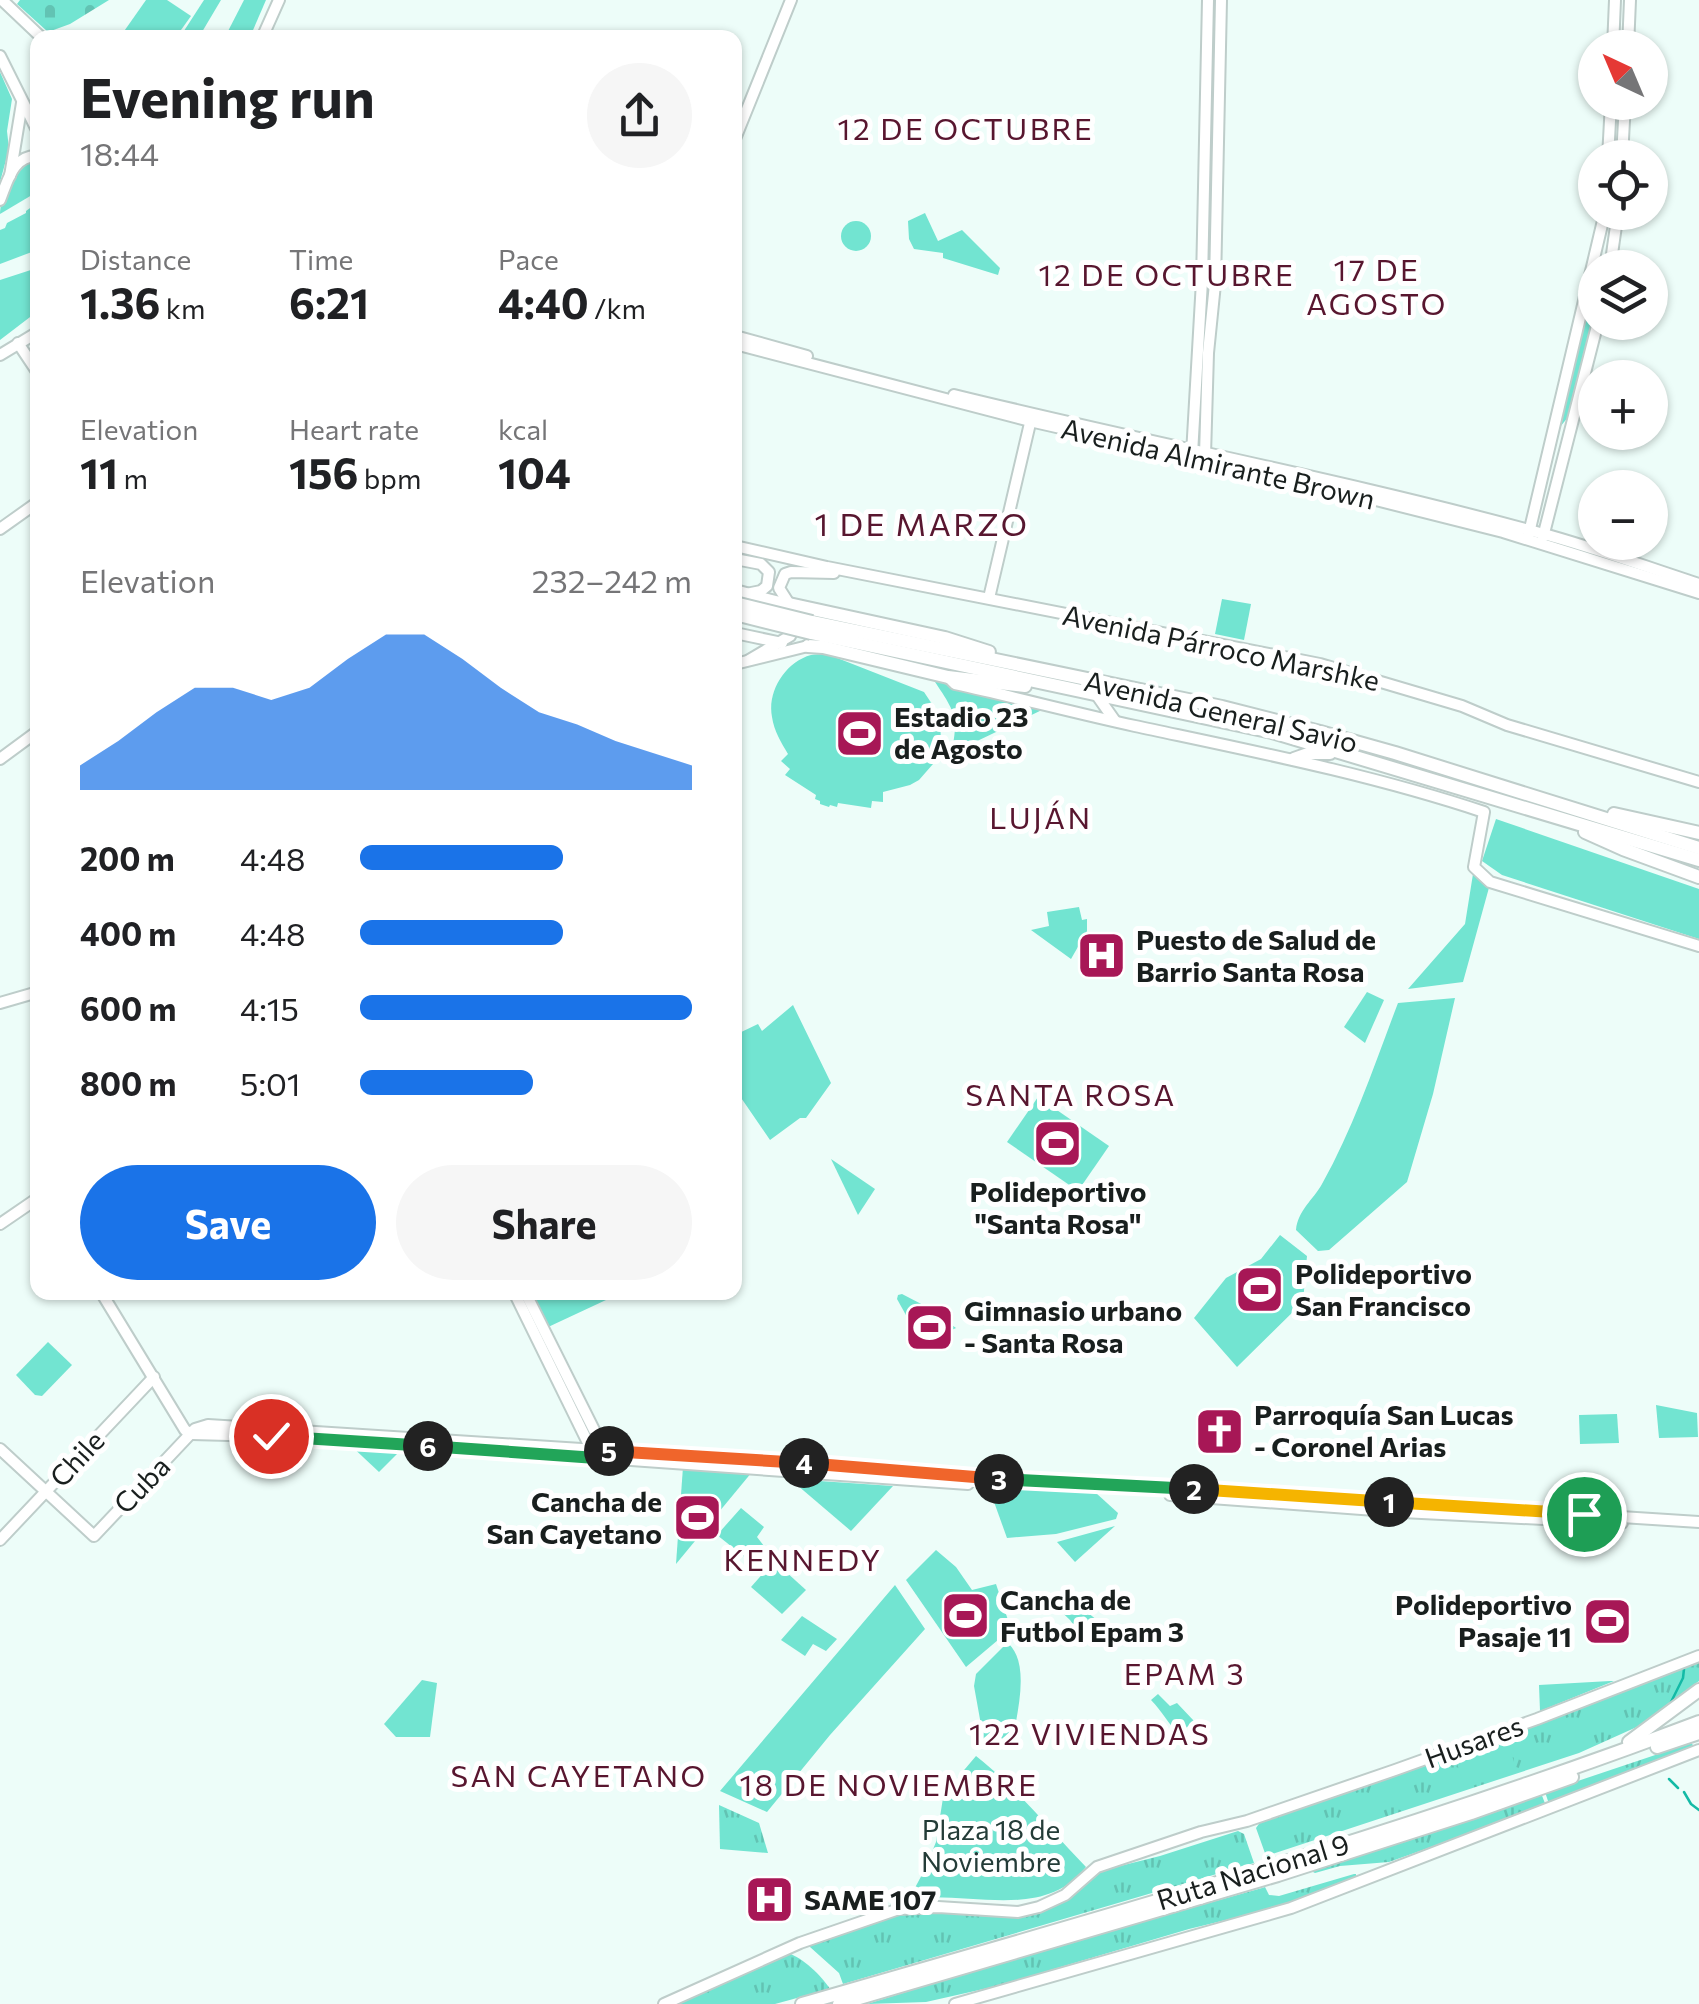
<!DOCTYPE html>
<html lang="en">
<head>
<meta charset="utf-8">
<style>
  :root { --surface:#fff; --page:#f6f6f6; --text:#202124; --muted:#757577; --accent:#1a73e8 }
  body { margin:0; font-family:Commissioner,sans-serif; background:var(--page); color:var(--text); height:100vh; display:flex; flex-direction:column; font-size:38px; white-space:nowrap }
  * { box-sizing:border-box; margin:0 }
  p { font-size:32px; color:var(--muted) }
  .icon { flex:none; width:55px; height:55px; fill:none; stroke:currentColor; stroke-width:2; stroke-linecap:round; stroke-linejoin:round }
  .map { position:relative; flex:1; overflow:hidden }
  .drawer { position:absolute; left:30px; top:30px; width:712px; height:1270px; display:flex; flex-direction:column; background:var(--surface); border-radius:20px; box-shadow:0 2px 8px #0004 }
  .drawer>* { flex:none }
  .needle { width:65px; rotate:316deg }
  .controls { position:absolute; left:1578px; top:30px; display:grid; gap:20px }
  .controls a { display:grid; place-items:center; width:90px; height:90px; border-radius:50%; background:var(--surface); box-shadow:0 2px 8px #0004; font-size:50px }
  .pin { position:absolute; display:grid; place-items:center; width:85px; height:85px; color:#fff; margin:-42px; border:5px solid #fff; border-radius:50%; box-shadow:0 2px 10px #0007 }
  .km { position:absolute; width:50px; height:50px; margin:-25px; border-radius:50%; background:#222; color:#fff; font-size:28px; line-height:50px; text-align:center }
  .round { display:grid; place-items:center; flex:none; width:105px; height:105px; border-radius:52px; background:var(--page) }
  .overview { display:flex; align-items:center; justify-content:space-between; height:170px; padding:0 50px }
  h1 { font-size:55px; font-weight:700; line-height:75px }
  .metrics { display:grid; grid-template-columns:repeat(3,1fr); gap:15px; height:170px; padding:10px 50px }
  .metrics div { display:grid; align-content:center }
  .metrics b { font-size:42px; font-weight:700 }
  .metrics small { font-size:28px; font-weight:400 }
  .metrics p { font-size:28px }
  .chart { height:280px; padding:20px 50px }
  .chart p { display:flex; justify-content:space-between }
  .chart svg { width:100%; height:180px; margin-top:10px; fill:var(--accent); opacity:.7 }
  .cta { display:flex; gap:20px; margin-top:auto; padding:20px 50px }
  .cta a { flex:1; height:115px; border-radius:60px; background:var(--accent); color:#fff; font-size:40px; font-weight:700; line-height:115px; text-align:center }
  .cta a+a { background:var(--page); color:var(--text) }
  ul { padding:0 50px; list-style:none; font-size:32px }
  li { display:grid; grid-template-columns:160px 120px 1fr; align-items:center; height:75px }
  li i { height:25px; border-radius:12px; background:var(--accent) }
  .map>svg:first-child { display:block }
</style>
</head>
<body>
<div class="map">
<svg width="1699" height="2004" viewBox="0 0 1699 2004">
  <defs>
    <pattern id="grass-tufts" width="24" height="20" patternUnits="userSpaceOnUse" patternTransform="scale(2.5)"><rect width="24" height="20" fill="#72e4d1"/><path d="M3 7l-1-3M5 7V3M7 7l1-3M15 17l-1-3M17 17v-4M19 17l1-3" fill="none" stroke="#62c3b3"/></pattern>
    <pattern id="cemetery-stones" width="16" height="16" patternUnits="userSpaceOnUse" patternTransform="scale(2.5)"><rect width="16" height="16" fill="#72e4d1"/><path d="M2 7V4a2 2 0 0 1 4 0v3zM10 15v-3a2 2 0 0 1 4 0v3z" fill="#62c3b3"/></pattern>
  </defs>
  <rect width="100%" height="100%" fill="#edfdf9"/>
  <!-- grass -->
  <g fill="url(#grass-tufts)">
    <polygon points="1699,1661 1699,1681 1639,1726 1579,1753 1266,1856 1256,1828 1261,1821 1502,1738"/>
    <polygon points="1691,1743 1695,1747 1549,1804 1545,1792"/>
    <polygon points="1541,1793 1546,1806 1389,1862 1340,1866 1315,1873 1309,1870"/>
    <polygon points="719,1805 759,1823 768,1853 720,1849"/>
    <polygon points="1238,1831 1244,1834 1254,1863 843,1984 839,1973 810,1947 810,1945 890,1916 909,1912 1025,1916 1067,1901 1100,1871 1160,1856"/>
    <polygon points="1354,1874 1356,1874 1356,1878 1271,1909 1189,1929 997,1986 926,2002 867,2004 1038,1951 1262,1888 1265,1887 1269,1895 1279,1896"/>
    <path d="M 788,1953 C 803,1958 821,1975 830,1989 L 775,2004 L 677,2004 Z"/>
  </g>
  <!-- cemetery -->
  <polygon fill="url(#cemetery-stones)" points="20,0 109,0 70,24 48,32 17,4"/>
  <!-- green -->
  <g fill="#72e4d1">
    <polygon points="146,0 167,0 191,16 176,37 120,37"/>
    <polygon points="204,0 221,0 199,37 180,37"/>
    <polygon points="244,0 266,0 250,37 225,37"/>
    <polygon points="0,72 12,99 7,131 9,149 0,182"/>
    <path d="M 28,161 L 37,162 L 37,192 L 0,214 C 0,196 14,172 28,161 Z"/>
    <polygon points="37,203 37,250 0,264 0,230 5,228 7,223 26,213 26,211"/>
    <polygon points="925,213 938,241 962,230 1000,268 998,275 943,258 943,253 914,249 909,239 908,221"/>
    <circle cx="856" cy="236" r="15"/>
    <polygon points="37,268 37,316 34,314 0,340 0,280"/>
    <polygon points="1587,309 1595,311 1595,320 1569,416 1560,427 1558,424"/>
    <polygon points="1222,599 1251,604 1244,640 1215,634"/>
    <path d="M 827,654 L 924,692 L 940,716 L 941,744 L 933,764 L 919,780 L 910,785 L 883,792 L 883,802 L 872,801 L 871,808 L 838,803 L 837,807 L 830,805 L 829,807 L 820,804 L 820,801 L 815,799 L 816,795 L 785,775 L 790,769 L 781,761 L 788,754 C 781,742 774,731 772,717 C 767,692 785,662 811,655 C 816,654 822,654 827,654 Z"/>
    <path d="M 933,679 L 959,689 L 1046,708 L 973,743 L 959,756 L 953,757 L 951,753 C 960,716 953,709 933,679 Z"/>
    <polygon points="1496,819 1699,889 1699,939 1502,875 1482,861"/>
    <polygon points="1473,874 1490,884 1463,982 1408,989 1465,924"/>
    <polygon points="1079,907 1082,920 1087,919 1087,931 1071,959 1031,930 1049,926 1047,912"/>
    <polygon points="1367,992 1384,1000 1365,1043 1344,1027"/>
    <path d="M 1455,998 L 1433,1094 L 1407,1182 L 1329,1250 L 1318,1251 L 1296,1230 C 1298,1210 1313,1200 1322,1184 C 1354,1127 1375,1063 1398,1003 Z"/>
    <polygon points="793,1005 831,1083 806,1118 800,1118 770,1140 735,1089 735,1063 742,1059 735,1043 735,1035 758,1024 762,1031"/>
    <polygon points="1038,1097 1109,1146 1078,1191 1007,1142"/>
    <polygon points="831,1159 875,1189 858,1215"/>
    <polygon points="1280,1235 1307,1256 1303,1302 1237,1367 1194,1318 1226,1278 1261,1259"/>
    <polygon points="539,1293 621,1293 546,1328 530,1297"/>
    <polygon points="902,1294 929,1308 956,1328 922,1344 897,1299 898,1295"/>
    <polygon points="48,1342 72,1365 42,1396 35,1395 16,1375"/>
    <polygon points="1656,1405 1697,1413 1698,1437 1659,1438"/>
    <polygon points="1617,1414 1619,1443 1580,1444 1579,1415"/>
    <polygon points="347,1442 405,1446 379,1472"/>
    <polygon points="683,1467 752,1472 676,1564"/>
    <polygon points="790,1479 893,1486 851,1531"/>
    <polygon points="989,1488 1096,1493 1118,1513 1116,1519 1056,1534 1007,1538"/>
    <polygon points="741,1508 764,1527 757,1537 764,1546 751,1562 717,1535"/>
    <polygon points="1115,1526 1075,1562 1057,1542"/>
    <polygon points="936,1550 956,1567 972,1590 996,1584 1011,1629 966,1667 906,1580"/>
    <polygon points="774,1561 806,1590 782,1614 751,1587"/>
    <polygon points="895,1585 925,1629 830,1735 767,1812 720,1791"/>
    <polygon points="1054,1594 1074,1612 1081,1607 1098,1621 1083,1638 1070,1620 1049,1600"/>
    <polygon points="802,1616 837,1639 826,1651 813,1644 805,1656 781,1640"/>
    <path d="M 1009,1644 C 1031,1666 1016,1716 1012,1745 L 982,1744 L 983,1736 L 974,1686 L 976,1674 L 1003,1647 Z"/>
    <polygon points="422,1680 437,1683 430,1737 396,1737 384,1724"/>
    <polygon points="1610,1681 1614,1681 1540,1711 1539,1685"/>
    <path d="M 1158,1694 L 1170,1706 L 1177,1703 L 1194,1721 L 1179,1734 C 1169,1725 1162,1711 1151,1700 Z"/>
    <polygon points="1507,1740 1516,1768 1464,1786 1455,1757"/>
    <path d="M 976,1756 C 1017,1788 1050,1830 1086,1867 C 1044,1922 967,1890 909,1899 L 925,1869 L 936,1842 L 943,1798 L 948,1789 Z"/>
  </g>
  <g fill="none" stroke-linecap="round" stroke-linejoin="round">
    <!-- stream -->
    <g stroke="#14baa6" stroke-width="2.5">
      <polyline points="1670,1704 1683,1678 1684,1669"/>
      <polyline points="1669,1779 1678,1788"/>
      <polyline points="1684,1792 1691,1804 1699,1810"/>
    </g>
    <defs>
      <g id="secondary">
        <polyline points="2,0 42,38"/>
        <polyline points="262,38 279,0"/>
        <polyline points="1613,48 1615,0"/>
        <polyline points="1628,48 1630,0"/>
        <polyline points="735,139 791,0"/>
        <polyline points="1608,158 1611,102"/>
        <polyline points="1622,158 1625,102"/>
        <polyline points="1610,268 1618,212"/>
        <polyline points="735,336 807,356"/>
        <polyline points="18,343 38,373"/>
        <polyline points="735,344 1030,421 1360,496 1503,532 1699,593"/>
        <polyline points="0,355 38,332"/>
        <path d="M 954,395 C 1149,443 1346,480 1540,533 C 1593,547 1646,567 1699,584"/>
        <polyline points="1192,454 1202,281 1208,0"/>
        <polyline points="1205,455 1208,353 1215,284 1221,0"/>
        <polyline points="0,529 38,502"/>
        <polyline points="1529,533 1605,212"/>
        <polyline points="1543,537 1598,322"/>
        <polyline points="735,546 827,567 1320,664 1462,706 1507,725 1699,782"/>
        <polyline points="735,559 761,564 769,572 767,586 761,591 746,594"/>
        <polyline points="751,595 788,604"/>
        <polyline points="989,598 1031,419"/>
        <polyline points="791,607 779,588 785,574 791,572 834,573"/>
        <polyline points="735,633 782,643"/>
        <polyline points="749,660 790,636 797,622"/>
        <polyline points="735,664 808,646"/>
        <path d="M 949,678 L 955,684 C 1015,697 1075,713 1135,726 C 1252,751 1370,774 1484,812 L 1474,867 L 1490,882 L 1699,946"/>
        <polyline points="1096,694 1115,721"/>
        <polyline points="0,759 38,731"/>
        <polyline points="0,1003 38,992"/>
        <polyline points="0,1224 38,1198"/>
        <polyline points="101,1292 185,1430 191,1434"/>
        <polyline points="514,1292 593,1453"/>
        <polyline points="525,1292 606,1454"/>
        <polyline points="192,1434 270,1436"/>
        <polyline points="461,1448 968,1484"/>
        <polyline points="0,1449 94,1536 195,1429 208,1425 815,1464 988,1479 1126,1485 1699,1522"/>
        <polyline points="1170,1495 1402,1512 1622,1523"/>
        <polyline points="0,1540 154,1377"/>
        <polyline points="664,2004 800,1943 899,1909 938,1907 1018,1912 1039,1907 1065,1895 1097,1867 1201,1832 1247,1821 1395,1770 1537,1719 1699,1656"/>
        <polyline points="955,2004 1291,1908 1699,1750"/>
      </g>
      <g id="primary">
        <polyline points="0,56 38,132"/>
        <polyline points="10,176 22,103"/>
        <path d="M 0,200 C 8,180 13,155 38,156"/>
      </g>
      <g id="highway">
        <polyline points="735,591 746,594"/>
        <polyline points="789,604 945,638 989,652"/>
        <polyline points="812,622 1222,707 1320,732 1395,753 1699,848"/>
        <polyline points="811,633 1272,732 1699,860"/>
        <polyline points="808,646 823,647 948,677 1025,686"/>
        <polyline points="1294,759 1311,753 1330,753"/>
        <polyline points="1614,814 1699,833"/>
        <polyline points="1585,832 1623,849 1699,877"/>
        <polyline points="1629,1742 1699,1690"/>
        <polyline points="1657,1747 1699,1733"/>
        <path d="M 802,2004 C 1103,1917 1406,1833 1699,1722"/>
        <polyline points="839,2004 1278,1875 1471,1813 1572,1777"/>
      </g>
    </defs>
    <!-- secondary casing -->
    <use href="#secondary" stroke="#becdca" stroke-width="14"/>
    <!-- primary casing -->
    <use href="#primary" stroke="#becdca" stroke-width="14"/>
    <!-- highway casing -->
    <use href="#highway" stroke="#becdca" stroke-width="16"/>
    <!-- secondary -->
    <use href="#secondary" stroke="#fff" stroke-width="10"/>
    <!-- primary -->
    <use href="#primary" stroke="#fff" stroke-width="10"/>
    <!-- highway -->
    <use href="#highway" stroke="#fff" stroke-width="12"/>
    <defs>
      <g id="highway-bridge">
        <polyline points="735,603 812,622"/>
        <polyline points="735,614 811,633"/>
      </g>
    </defs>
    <!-- highway-bridge casing -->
    <use href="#highway-bridge" stroke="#becdca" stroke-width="16" stroke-linecap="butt"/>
    <!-- highway-bridge -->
    <use href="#highway-bridge" stroke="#fff" stroke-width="12"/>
  </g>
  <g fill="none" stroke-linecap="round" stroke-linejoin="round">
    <defs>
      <polyline id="split-1" points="1389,1502 1584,1514"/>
      <polyline id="split-2" points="1194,1489 1389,1502"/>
      <polyline id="split-3" points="999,1479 1194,1489"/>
      <polyline id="split-4" points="804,1463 999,1479"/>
      <polyline id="split-5" points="609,1451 804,1463"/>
      <polyline id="split-6" points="428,1446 596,1458 592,1450 609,1451"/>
      <polyline id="split-7" points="271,1436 428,1446"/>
    </defs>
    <!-- split-1 casing -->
    <use href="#split-1" stroke="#fff" stroke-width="20"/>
    <!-- split-2 casing -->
    <use href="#split-2" stroke="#fff" stroke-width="20"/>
    <!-- split-3 casing -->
    <use href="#split-3" stroke="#fff" stroke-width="20"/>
    <!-- split-4 casing -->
    <use href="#split-4" stroke="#fff" stroke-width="20"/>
    <!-- split-5 casing -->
    <use href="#split-5" stroke="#fff" stroke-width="20"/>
    <!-- split-6 casing -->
    <use href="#split-6" stroke="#fff" stroke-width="20"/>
    <!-- split-7 casing -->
    <use href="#split-7" stroke="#fff" stroke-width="20"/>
    <!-- split-1 -->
    <use href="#split-1" stroke="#f5b400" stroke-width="12"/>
    <!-- split-2 -->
    <use href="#split-2" stroke="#f5b400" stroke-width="12"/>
    <!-- split-3 -->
    <use href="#split-3" stroke="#22a559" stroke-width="12"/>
    <!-- split-4 -->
    <use href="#split-4" stroke="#f0652b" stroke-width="12"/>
    <!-- split-5 -->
    <use href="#split-5" stroke="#f0652b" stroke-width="12"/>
    <!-- split-6 -->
    <use href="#split-6" stroke="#22a559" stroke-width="12"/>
    <!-- split-7 -->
    <use href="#split-7" stroke="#22a559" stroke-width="12"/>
  </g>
  <!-- icons -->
  <defs>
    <symbol id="stadium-square" viewBox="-11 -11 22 22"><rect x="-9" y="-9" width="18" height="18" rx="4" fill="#a71756" stroke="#fff"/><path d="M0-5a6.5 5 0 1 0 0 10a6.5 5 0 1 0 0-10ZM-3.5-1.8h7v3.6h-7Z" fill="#fff"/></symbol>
    <symbol id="hospital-square" viewBox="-11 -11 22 22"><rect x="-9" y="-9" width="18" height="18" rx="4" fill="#a71756" stroke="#fff"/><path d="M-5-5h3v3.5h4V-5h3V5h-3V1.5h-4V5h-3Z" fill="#fff"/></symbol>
    <symbol id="church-square" viewBox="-11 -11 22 22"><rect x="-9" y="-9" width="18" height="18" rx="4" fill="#a71756" stroke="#fff"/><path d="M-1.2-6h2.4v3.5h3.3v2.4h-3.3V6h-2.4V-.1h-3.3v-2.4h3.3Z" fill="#fff"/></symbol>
  </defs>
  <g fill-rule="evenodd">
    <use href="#stadium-square" x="832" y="706" width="55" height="55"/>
    <use href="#hospital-square" x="1074" y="928" width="55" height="55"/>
    <use href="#stadium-square" x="1030" y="1116" width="55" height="55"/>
    <use href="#stadium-square" x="1232" y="1262" width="55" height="55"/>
    <use href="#stadium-square" x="902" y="1300" width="55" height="55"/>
    <use href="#church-square" x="1192" y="1404" width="55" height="55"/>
    <use href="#stadium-square" x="670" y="1490" width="55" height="55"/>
    <use href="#stadium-square" x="938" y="1588" width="55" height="55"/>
    <use href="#stadium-square" x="1580" y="1594" width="55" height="55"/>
    <use href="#hospital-square" x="742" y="1872" width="55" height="55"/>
  </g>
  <g text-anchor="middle" stroke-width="10" stroke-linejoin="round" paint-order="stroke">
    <!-- street labels -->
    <g font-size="28" fill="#191f1e" stroke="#fff">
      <text transform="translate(1218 464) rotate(13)" y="10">Avenida Almirante Brown</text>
      <text transform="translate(1221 648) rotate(12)" y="10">Avenida Párroco Marshke</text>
      <text transform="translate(1221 712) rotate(13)" y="10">Avenida General Savio</text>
      <text transform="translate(77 1459) rotate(-47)" y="10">Chile</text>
      <text transform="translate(142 1485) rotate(-46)" y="10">Cuba</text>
      <text transform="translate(1474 1742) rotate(-20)" y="10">Husares</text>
      <text transform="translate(1253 1872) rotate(-17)" y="10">Ruta Nacional 9</text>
    </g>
    <!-- poi labels -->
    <g font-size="28" font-weight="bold" fill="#191f1e" stroke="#fff" text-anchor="start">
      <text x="894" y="727">Estadio 23<tspan x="894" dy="32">de Agosto</tspan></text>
      <text x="1136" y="950">Puesto de Salud de<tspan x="1136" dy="32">Barrio Santa Rosa</tspan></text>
      <text x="1058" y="1202" text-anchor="middle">Polideportivo<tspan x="1058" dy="32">"Santa Rosa"</tspan></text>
      <text x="1295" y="1284">Polideportivo<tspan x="1295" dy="32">San Francisco</tspan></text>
      <text x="964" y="1321">Gimnasio urbano<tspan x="964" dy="32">- Santa Rosa</tspan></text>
      <text x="1254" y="1425">Parroquía San Lucas<tspan x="1254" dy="32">- Coronel Arias</tspan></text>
      <text x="662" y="1512" text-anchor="end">Cancha de<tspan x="662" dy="32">San Cayetano</tspan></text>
      <text x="1000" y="1610">Cancha de<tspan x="1000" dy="32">Futbol Epam 3</tspan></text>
      <text x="1572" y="1615" text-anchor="end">Polideportivo<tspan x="1572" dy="32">Pasaje 11</tspan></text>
      <text x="804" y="1910">SAME 107</text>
    </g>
    <!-- park labels -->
    <g font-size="28" fill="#243c38" stroke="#fff">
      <text x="991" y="1840">Plaza 18 de<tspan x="991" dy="32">Noviembre</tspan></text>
    </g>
    <!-- neighbourhood labels -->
    <g font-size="30" letter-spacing="2.5" fill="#58162f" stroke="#fff">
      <text x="966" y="140">12 DE OCTUBRE</text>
      <text x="1377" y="281">17 DE<tspan x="1377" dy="34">AGOSTO</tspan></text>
      <text x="1167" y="286">12 DE OCTUBRE</text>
      <text x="1041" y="829">LUJÁN</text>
      <text x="1071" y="1106">SANTA ROSA</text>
      <text x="803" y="1571">KENNEDY</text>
      <text x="1185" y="1685">EPAM 3</text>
      <text x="1090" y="1745">122 VIVIENDAS</text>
      <text x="579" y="1787">SAN CAYETANO</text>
      <text x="889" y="1796">18 DE NOVIEMBRE</text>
    </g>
    <!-- quarter labels -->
    <g font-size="32" letter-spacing="2.5" fill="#58162f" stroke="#fff">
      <text x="922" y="536">1 DE MARZO</text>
    </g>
  </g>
</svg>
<div class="controls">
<a><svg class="needle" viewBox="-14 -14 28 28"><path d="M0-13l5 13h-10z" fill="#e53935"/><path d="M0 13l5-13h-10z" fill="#757577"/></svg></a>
<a><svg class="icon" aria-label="locate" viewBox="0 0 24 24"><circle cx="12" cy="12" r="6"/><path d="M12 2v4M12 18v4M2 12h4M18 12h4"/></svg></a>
<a><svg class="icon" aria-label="layers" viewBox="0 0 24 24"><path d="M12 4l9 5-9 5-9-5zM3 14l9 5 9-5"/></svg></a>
<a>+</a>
<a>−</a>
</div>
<div class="pin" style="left:1584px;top:1514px;background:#1e9e55"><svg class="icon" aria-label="arrive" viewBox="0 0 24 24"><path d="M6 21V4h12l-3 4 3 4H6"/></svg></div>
<div class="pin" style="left:271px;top:1436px;background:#d93025"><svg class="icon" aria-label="check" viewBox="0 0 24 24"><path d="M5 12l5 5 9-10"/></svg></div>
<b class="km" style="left:1389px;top:1502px">1</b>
<b class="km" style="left:1194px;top:1489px">2</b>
<b class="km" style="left:999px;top:1479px">3</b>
<b class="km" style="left:804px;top:1463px">4</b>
<b class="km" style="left:609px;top:1451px">5</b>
<b class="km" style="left:428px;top:1446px">6</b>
<section class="drawer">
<div class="overview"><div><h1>Evening run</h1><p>18:44</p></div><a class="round"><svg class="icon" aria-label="share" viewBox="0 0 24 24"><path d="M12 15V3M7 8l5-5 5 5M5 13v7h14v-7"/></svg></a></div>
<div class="metrics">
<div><p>Distance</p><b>1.36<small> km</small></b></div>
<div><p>Time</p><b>6:21</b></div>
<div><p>Pace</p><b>4:40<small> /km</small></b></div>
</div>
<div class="metrics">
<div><p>Elevation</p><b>11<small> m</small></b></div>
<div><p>Heart rate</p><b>156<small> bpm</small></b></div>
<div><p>kcal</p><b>104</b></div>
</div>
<div class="chart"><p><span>Elevation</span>232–242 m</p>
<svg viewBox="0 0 160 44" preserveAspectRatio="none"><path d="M0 44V38L10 32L20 25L30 19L40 19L50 22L60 19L70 12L80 6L90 6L100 12L110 19L120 25L130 28L140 32L150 35L160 38V44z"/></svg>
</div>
<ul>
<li><b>200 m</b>4:48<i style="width:61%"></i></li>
<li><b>400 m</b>4:48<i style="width:61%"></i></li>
<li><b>600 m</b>4:15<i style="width:100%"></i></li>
<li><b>800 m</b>5:01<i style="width:52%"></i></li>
</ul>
<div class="cta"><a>Save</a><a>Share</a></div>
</section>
</div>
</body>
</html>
